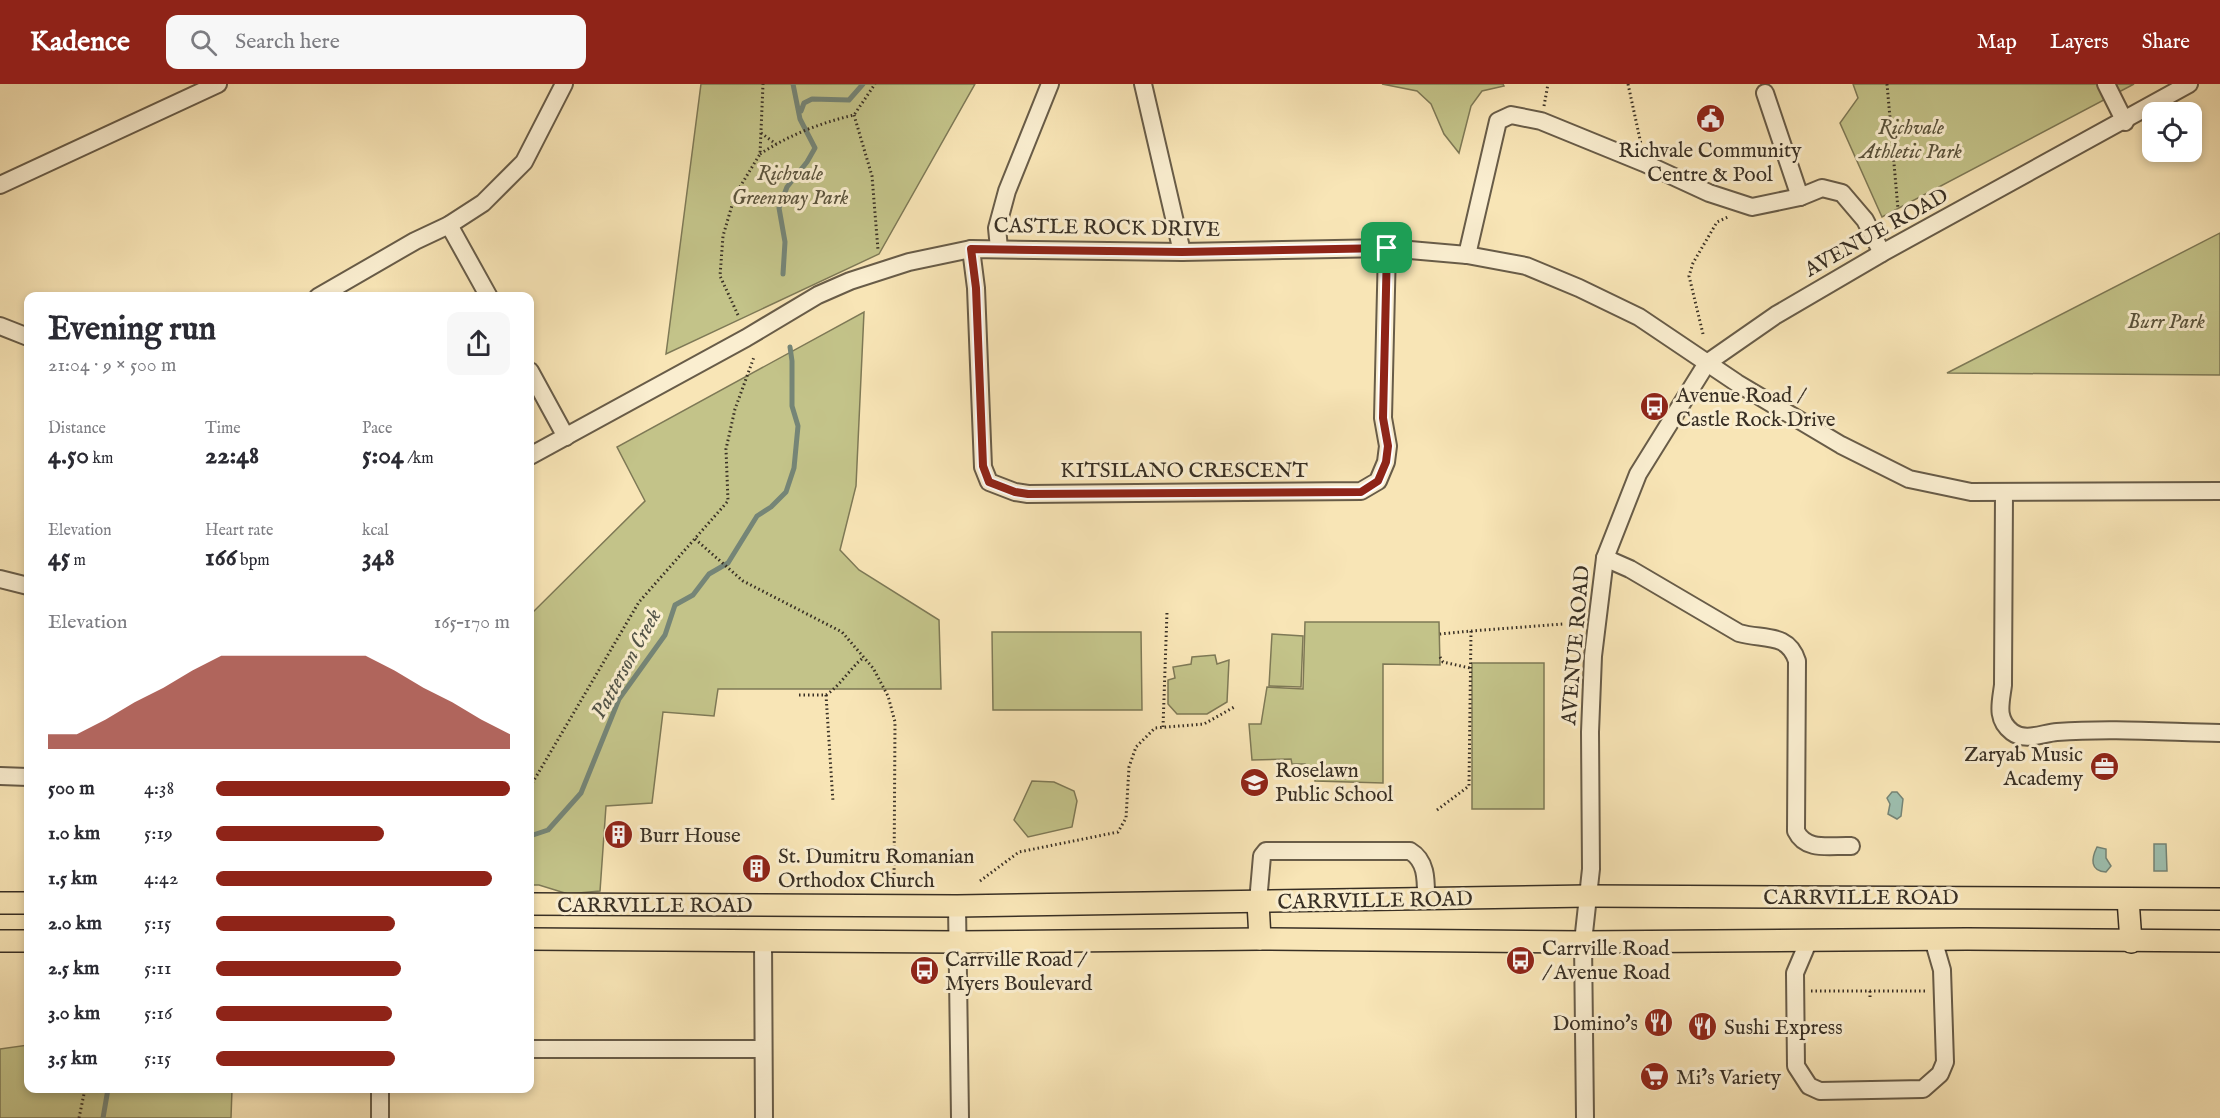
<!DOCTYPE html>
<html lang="en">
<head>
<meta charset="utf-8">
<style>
  :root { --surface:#fff; --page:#f7f7f7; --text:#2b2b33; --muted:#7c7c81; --accent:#8f2418 }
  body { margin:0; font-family:"IM FELL English",serif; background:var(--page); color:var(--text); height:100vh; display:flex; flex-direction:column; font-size:22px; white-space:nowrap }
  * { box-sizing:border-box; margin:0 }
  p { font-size:20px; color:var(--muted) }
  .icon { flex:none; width:33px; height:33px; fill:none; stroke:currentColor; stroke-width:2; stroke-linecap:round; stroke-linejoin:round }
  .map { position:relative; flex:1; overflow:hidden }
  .drawer { position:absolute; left:24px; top:208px; width:510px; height:801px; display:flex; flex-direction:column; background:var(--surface); border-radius:12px; box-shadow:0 3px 9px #0003 }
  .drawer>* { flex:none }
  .tools { position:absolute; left:2142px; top:18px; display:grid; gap:12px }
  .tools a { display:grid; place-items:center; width:60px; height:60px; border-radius:12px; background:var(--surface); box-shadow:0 3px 9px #0003; font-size:30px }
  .pin { position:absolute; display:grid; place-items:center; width:51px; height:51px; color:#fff; margin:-26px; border-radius:12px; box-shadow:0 3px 9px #0006 }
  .round { display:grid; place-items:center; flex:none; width:63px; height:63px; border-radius:12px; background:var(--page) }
  .head { display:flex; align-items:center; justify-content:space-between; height:102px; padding:0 24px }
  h1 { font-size:33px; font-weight:700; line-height:45px }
  .stats { display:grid; grid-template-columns:repeat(3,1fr); gap:9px; height:102px; padding:6px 24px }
  .stats div { display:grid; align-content:center }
  .stats b { font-size:26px; font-weight:700 }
  .stats small { font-size:16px; font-weight:400 }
  .stats p { font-size:16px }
  .chart { height:168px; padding:12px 24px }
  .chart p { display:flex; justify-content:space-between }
  .chart svg { width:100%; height:108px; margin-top:6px; fill:var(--accent); opacity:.7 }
  ul { padding:0 24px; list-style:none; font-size:20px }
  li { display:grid; grid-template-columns:96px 72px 1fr; align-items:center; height:45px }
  li i { height:15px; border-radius:8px; background:var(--accent) }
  header { display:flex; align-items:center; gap:36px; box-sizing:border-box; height:84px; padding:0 30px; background:var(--accent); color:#fff }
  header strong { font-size:28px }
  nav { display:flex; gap:33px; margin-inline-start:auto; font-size:21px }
  .search { width:420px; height:54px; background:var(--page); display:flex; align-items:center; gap:15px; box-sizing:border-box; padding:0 21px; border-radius:12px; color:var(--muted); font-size:22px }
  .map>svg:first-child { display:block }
</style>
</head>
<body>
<header>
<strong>Kadence</strong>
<div class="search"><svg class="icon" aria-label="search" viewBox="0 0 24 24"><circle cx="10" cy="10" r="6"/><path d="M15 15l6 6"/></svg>Search here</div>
<nav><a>Map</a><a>Layers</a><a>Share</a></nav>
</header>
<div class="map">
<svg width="2220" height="1034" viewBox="0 0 2220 1034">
  <rect width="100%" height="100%" fill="#f8e5b6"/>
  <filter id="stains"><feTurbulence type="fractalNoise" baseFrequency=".00333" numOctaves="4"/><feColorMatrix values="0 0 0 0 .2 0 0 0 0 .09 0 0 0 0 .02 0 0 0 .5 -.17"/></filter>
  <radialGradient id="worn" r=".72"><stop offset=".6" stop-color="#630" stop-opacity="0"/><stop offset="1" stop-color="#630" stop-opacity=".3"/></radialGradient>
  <!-- green -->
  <g fill="#c3c389" stroke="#7e7956" stroke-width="1.5">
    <polygon points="701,0 975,0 879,170 666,270"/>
    <polygon points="1382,0 1503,0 1504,2 1482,7 1471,22 1459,69 1444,50 1431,20 1417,7"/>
    <polygon points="1853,0 2134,0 1882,133 1840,39 1858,14"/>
    <polygon points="2220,149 2220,291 1947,289"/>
    <polygon points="864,228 856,402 840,466 859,486 939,536 941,605 718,605 714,632 663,628 652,719 606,722 600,807 568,810 539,801 530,801 530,531 645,417 617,363"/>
    <polygon points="1305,538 1439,538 1440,581 1383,580 1383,699 1315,697 1315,689 1305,680 1292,680 1291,675 1252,676 1249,640 1261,640 1267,603 1303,605"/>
    <polygon points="992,548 1141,548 1142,626 993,626"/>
    <polygon points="1272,550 1303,552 1301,603 1269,602"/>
    <polygon points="1215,571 1217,580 1229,576 1227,618 1207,630 1177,630 1168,620 1168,596 1175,594 1173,583 1191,580 1192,573"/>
    <rect x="1472" y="579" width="72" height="146"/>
    <polygon points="1032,697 1054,698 1074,707 1077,717 1072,743 1028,753 1014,736"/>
    <polygon points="28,961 28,1005 232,1005 231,1034 0,1034 0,965"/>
  </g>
  <!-- water -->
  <g fill="#9dbfaf" stroke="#758577" stroke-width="1.5">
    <polygon points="1892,708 1897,708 1903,715 1901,732 1897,735 1888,730 1890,720 1887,714"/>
    <polygon points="2154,760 2166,760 2167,787 2154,787"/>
    <path d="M 2097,763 L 2106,765 L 2106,774 L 2111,782 L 2106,788 C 2090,787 2091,775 2097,763 Z"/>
  </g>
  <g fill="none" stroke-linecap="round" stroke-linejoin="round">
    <!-- stream -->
    <g stroke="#758577" stroke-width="5">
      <polyline points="801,27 804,19 812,15 849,16 863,0"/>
      <polyline points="783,190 785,158 779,124 787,103 807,78 815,64 800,35 793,0"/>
      <polyline points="530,752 548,746 581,709 619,615 665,551 675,521 693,511 709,490 728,479 757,432 771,423 786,408 794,384 798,342 792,322 792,277 790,263"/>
      <polyline points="103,1034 108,1005"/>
    </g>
    <defs>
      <g id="minor">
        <polyline points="1143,0 1182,168"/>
        <polyline points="2106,0 2125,38"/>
        <polyline points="1765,9 1800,113"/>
        <polyline points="0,101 218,0"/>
        <polyline points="449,141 489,213"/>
        <polyline points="999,164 997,144 1007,107 1050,0"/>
        <polyline points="971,165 976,204 983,383 989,398 1015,408 1028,410 1361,407 1378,397 1386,378 1388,362 1383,334 1387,164"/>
        <polyline points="1467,171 1498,37 1511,31 1541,37 1644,79 1709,109 1752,123 1800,113 1822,104 1842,109 1865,136 1882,169"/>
        <polyline points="318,213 415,157 449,141 483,119 524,78 564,0"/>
        <polyline points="0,242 28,253"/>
        <polyline points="530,287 566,353"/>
        <polyline points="530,372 746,254 818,211 850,197 909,178 971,165 1182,168 1387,164 1467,171 1526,182 1579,204 1639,233 1737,299 1841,361 1909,395 1971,408 2220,407"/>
        <path d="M 2004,409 L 2003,601 C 2001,618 1995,635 2012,648 C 2025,658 2043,649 2057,648 C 2111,644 2166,648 2220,649"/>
        <path d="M 1605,474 L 1630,485 L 1739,549 C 1763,556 1788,548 1797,577 L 1796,747 C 1806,768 1831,761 1851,762"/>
        <polyline points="0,495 28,502"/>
        <polyline points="0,692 28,693"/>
        <path d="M 1258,818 L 1262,772 L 1266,767 L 1410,767 C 1427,777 1426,797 1426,815"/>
        <polyline points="957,822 960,1034"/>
        <polyline points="763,856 764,1034"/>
        <polyline points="1809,856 1795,889 1796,982 1809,1002 1820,1007 1923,1005 1940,990 1945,978 1942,886 1933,855"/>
        <polyline points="530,965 762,965"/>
        <polyline points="380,1034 380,1005"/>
        <polyline points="1585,1034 1583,858 1591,785 1590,648 1593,572 1605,474 1638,390 1707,279 1776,231 1882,169 2189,0"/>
      </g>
      <g id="major">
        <polyline points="2128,815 2131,858"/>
        <polyline points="1258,818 1260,855"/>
        <polyline points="0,819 28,819"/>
        <polyline points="530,820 957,822 1588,812 2220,815"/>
        <polyline points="530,855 958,858 1260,855 1583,858 1967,855 2220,857"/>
        <polyline points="0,857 28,857"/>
      </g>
    </defs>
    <!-- minor casing -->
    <use href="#minor" stroke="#685c48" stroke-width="20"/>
    <!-- major casing -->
    <use href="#major" stroke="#382f24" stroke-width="24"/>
    <!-- path -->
    <g stroke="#382f24" stroke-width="3" stroke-dasharray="1.5 3" stroke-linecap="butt">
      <polyline points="1628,0 1641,60"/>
      <polyline points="1887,0 1898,125"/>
      <polyline points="1544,22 1548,0"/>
      <polyline points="854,31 872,92 878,166"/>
      <polyline points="761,49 776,60"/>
      <path d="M 760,70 C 789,51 820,39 854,31 L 875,0"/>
      <polyline points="738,231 720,192 723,152 735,111 760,70 763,0"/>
      <polyline points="1703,250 1689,192 1693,179 1717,138 1728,133"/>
      <polyline points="695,455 743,497 842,548 873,584 888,612 895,638 894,798"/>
      <polyline points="1471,547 1563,540"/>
      <polyline points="1440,573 1443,578 1470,584"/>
      <polyline points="799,611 826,611 833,718"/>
      <path d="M 826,611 C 842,600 850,584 864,573"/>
      <polyline points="1163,643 1167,528"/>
      <polyline points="530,703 639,518 728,417 726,365 735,325 754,273"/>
      <polyline points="1437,726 1469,702 1471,547 1440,550"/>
      <polyline points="980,797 1019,768 1118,748 1126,734 1129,683 1136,663 1155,644 1204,640 1236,622"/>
      <polyline points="1811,907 1927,907"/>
      <polyline points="1870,913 1870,907"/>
      <polyline points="79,1034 85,1005"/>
    </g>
    <!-- minor -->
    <use href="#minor" stroke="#faeed0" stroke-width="16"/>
    <!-- major -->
    <use href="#major" stroke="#f8e5b6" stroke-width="21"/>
  </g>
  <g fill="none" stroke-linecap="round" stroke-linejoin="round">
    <defs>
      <polygon id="route" points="1387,164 1383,334 1388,362 1386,378 1378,397 1361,408 1028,410 1015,408 989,398 983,382 976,204 971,165 1182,168"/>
    </defs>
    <!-- route casing -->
    <use href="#route" stroke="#fff" stroke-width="12"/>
    <!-- route -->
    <use href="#route" stroke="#8f2418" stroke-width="8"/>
  </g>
  <!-- icons -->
  <defs>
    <symbol id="civic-disc" viewBox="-11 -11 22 22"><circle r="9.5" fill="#8f2418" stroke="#faeed0"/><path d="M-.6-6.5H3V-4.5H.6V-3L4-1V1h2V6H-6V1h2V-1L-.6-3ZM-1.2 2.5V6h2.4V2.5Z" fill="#fff"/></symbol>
    <symbol id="bus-disc" viewBox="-11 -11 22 22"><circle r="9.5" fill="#8f2418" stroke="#faeed0"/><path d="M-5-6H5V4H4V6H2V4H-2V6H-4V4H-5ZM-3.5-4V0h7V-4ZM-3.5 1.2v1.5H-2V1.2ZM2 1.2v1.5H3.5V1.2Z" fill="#fff"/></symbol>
    <symbol id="office-disc" viewBox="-11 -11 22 22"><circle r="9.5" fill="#8f2418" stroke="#faeed0"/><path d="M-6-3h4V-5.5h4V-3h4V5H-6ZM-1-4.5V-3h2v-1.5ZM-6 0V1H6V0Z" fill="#fff"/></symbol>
    <symbol id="school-disc" viewBox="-11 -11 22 22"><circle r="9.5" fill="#8f2418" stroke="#faeed0"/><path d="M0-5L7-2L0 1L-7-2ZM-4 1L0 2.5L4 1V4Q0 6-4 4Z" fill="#fff"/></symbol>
    <symbol id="building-disc" viewBox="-11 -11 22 22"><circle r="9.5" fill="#8f2418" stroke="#faeed0"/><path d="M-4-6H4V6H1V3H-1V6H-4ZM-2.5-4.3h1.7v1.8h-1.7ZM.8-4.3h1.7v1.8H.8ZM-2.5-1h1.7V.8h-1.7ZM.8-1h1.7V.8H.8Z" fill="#fff"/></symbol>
    <symbol id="restaurant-disc" viewBox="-11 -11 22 22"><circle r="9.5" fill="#8f2418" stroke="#faeed0"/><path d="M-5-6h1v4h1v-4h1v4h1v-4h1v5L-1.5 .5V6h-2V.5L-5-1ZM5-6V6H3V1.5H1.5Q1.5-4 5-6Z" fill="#fff"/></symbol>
    <symbol id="supermarket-disc" viewBox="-11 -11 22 22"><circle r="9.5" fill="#8f2418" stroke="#faeed0"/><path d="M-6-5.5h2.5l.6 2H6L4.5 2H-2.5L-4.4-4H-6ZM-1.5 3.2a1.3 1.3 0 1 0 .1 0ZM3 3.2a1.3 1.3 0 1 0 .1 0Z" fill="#fff"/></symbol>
  </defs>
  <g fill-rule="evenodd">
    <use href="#civic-disc" x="1694" y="18" width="33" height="33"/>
    <use href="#bus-disc" x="1638" y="306" width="33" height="33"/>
    <use href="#office-disc" x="2088" y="666" width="33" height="33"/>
    <use href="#school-disc" x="1238" y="682" width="33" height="33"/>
    <use href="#building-disc" x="602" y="734" width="33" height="33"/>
    <use href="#building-disc" x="740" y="768" width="33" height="33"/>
    <use href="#bus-disc" x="1504" y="860" width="33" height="33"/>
    <use href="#bus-disc" x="908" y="870" width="33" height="33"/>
    <use href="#restaurant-disc" x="1642" y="922" width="33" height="33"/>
    <use href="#restaurant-disc" x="1686" y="926" width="33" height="33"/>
    <use href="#supermarket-disc" x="1638" y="976" width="33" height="33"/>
  </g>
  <g text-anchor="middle" stroke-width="6" stroke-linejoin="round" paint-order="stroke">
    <!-- park labels -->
    <g font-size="21" font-style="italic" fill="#5b543d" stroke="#faeed0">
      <text x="1911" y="50">Richvale<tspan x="1911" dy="24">Athletic Park</tspan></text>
      <text x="790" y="96">Richvale<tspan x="790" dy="24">Greenway Park</tspan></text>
      <text x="2166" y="244">Burr Park</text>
    </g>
    <!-- poi labels -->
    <g font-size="21" fill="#382f24" stroke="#faeed0" text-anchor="start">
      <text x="1710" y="73" text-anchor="middle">Richvale Community<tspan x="1710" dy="24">Centre &amp; Pool</tspan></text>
      <text x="1676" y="318">Avenue Road /<tspan x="1676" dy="24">Castle Rock Drive</tspan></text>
      <text x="2083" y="677" text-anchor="end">Zaryab Music<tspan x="2083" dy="24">Academy</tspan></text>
      <text x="1275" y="693">Roselawn<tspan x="1275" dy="24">Public School</tspan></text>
      <text x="639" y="758">Burr House</text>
      <text x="778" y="779">St. Dumitru Romanian<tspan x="778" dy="24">Orthodox Church</tspan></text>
      <text x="1542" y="871">Carrville Road<tspan x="1542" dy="24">/ Avenue Road</tspan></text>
      <text x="945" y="882">Carrville Road /<tspan x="945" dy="24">Myers Boulevard</tspan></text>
      <text x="1638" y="946" text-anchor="end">Domino's</text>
      <text x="1724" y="950">Sushi Express</text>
      <text x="1676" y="1000">Mi’s Variety</text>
    </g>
    <!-- street labels -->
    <g font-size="21" fill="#382f24" stroke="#faeed0">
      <text transform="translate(1107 143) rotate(1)" y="7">CASTLE ROCK DRIVE</text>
      <text transform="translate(1876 148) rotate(-29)" y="7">AVENUE ROAD</text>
      <text x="1184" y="393">KITSILANO CRESCENT</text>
      <text transform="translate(1575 561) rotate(-85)" y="7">AVENUE ROAD</text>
      <text x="1861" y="820">CARRVILLE ROAD</text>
      <text transform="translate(1375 816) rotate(-1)" y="7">CARRVILLE ROAD</text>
      <text x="655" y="828">CARRVILLE ROAD</text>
    </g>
    <!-- water labels -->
    <g font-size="22" font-style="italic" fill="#515347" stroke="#faeed0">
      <text transform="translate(625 579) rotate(-61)" y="8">Patterson Creek</text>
    </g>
  </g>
  <rect width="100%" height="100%" filter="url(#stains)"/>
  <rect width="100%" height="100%" fill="url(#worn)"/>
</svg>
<div class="tools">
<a><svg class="icon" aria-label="locate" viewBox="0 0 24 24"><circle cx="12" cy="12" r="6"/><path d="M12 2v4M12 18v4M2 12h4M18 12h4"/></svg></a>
</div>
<div class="pin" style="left:1387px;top:164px;background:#1e9e55"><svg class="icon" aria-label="arrive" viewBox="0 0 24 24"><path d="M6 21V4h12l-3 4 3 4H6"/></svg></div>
<section class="drawer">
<div class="head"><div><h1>Evening run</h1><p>21:04 · 9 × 500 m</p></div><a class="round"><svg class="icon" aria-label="share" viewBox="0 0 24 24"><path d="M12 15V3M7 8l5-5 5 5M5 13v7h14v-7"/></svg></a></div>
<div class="stats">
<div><p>Distance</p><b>4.50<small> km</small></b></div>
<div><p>Time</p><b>22:48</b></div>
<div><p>Pace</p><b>5:04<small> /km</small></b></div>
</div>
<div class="stats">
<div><p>Elevation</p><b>45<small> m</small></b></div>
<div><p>Heart rate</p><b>166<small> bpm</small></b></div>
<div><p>kcal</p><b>348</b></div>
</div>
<div class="chart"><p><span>Elevation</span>165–170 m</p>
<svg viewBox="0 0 160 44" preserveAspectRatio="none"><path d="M0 44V38L10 38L20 32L30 25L40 19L50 12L60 6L70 6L80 6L90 6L100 6L110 6L120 12L130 19L140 25L150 32L160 38V44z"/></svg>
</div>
<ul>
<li><b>500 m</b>4:38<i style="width:100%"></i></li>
<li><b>1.0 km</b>5:19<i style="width:57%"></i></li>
<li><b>1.5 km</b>4:42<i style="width:94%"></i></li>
<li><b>2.0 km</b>5:15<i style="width:61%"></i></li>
<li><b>2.5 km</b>5:11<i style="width:63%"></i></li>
<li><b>3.0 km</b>5:16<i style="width:60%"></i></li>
<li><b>3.5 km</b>5:15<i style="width:61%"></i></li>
</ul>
</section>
</div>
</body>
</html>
